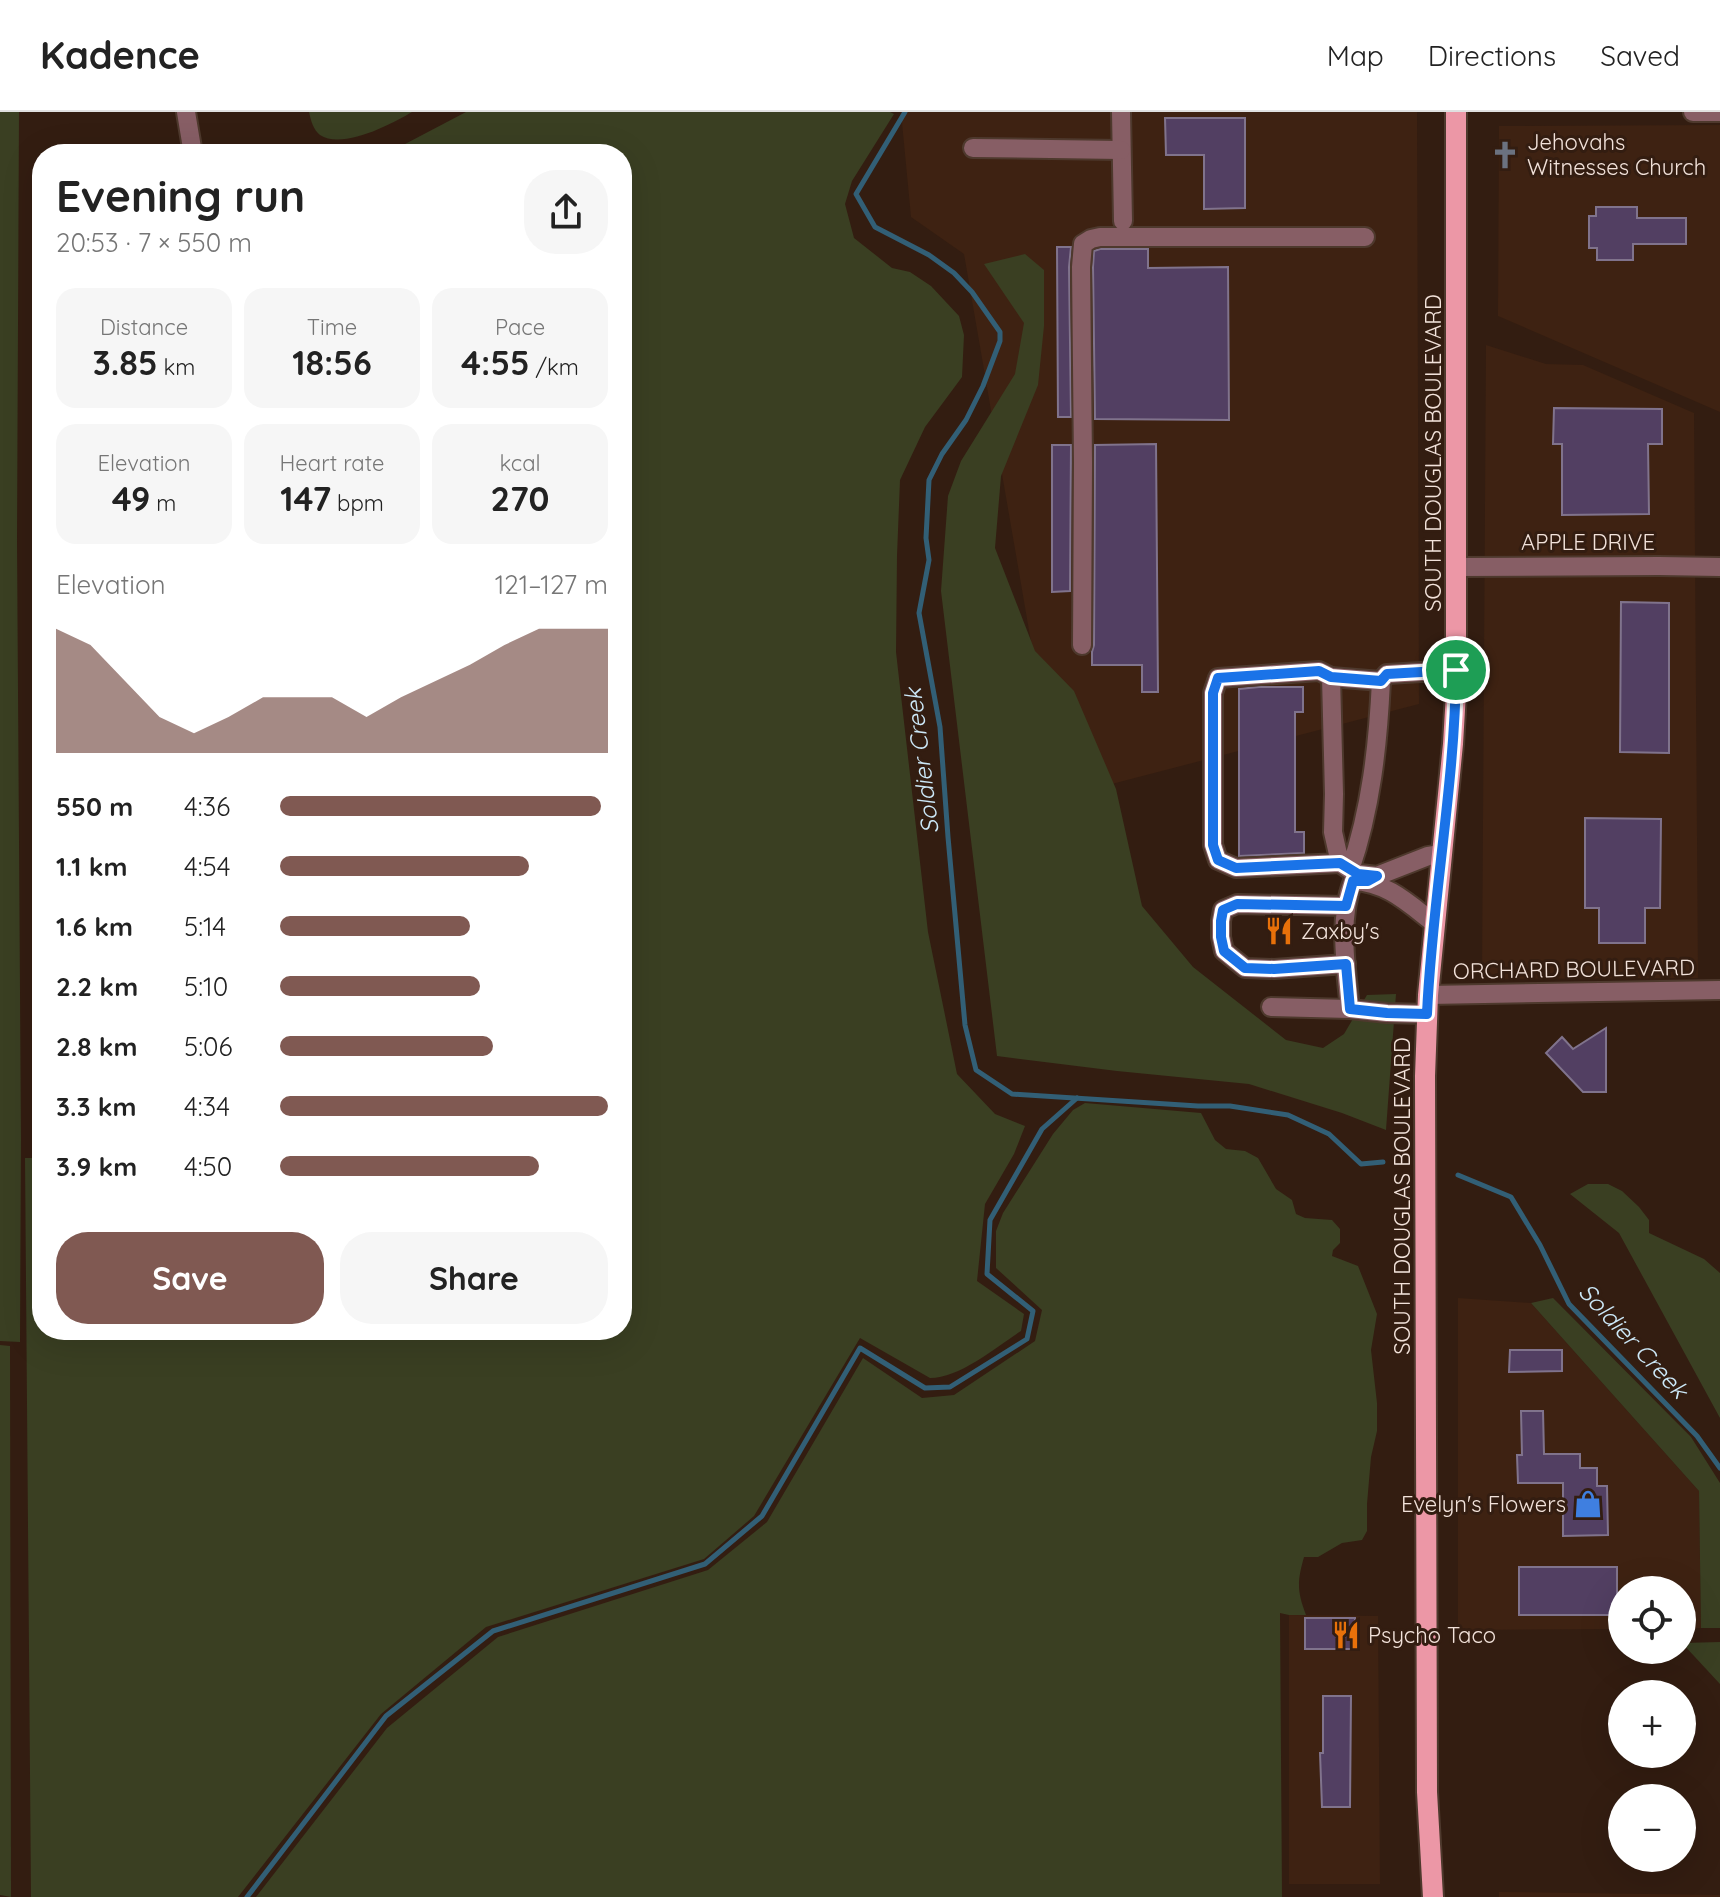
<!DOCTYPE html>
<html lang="en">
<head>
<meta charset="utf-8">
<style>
  :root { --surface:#fff; --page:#f6f6f6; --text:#222; --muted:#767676; --line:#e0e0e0; --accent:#805952 }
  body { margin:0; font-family:Quicksand,sans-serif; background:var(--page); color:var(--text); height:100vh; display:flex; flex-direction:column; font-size:30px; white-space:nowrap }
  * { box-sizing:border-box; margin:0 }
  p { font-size:26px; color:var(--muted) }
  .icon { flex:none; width:44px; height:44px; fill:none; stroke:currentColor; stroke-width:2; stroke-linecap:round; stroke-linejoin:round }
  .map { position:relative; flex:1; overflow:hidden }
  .panel { position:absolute; left:32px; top:32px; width:600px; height:1196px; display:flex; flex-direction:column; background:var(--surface); border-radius:32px; box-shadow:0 8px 32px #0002 }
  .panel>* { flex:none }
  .fabs { position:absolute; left:1608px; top:1464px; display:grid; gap:16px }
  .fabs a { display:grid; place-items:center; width:88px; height:88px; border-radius:50%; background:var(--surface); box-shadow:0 8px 32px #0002; font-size:40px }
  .pin { position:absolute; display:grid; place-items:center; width:68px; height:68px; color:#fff; margin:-34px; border:4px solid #fff; border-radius:50%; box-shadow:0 2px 8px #0007 }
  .round { display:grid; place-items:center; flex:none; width:84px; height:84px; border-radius:32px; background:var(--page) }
  .overview { display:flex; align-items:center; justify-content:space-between; height:136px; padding:0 24px }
  h1 { font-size:44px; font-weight:700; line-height:60px }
  .figures { display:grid; grid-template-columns:repeat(3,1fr); gap:12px; height:136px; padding:8px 24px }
  .figures div { display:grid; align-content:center; border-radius:20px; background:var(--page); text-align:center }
  .figures b { font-size:34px; font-weight:700 }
  .figures small { font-size:22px; font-weight:400 }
  .figures p { font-size:22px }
  .chart { height:224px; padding:16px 24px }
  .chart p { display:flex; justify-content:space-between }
  .chart svg { width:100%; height:144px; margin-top:8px; fill:var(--accent); opacity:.7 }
  .primary-button { display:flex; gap:16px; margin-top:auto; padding:16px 24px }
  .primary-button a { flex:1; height:92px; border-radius:32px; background:var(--accent); color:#fff; font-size:32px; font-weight:700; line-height:92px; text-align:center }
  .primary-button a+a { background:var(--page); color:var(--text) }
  ul { padding:0 24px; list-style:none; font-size:26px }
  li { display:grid; grid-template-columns:128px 96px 1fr; align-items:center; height:60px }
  li i { height:20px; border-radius:10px; background:var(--accent) }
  header { display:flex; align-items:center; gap:48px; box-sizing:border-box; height:112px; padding:0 40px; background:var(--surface); border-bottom:2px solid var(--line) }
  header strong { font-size:38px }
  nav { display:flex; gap:44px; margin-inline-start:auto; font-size:28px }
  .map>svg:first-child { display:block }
</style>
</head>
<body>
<header>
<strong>Kadence</strong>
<nav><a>Map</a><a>Directions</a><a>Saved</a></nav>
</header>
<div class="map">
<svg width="1720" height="1785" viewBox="0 0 1720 1785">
  <rect width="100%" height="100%" fill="#331d11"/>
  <!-- built -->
  <g fill="#3e2212">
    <polygon points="901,0 1417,0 1419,592 1058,686 964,142 911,105"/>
    <polygon points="1720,13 1720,300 1498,204 1499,14"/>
    <polygon points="1486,233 1546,252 1583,253 1694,301 1698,866 1482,867"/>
    <polygon points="1458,1186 1531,1191 1699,1379 1701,1516 1682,1516 1682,1478 1622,1478 1622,1517 1458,1518"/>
    <polygon points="1289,1503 1378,1504 1380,1772 1289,1772"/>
    <polygon points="1499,1780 1720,1783 1720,1785 1499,1785"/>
  </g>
  <!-- green -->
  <g fill="#3a3f22">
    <polygon points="0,0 19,0 17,428 21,1028 20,1230 0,1229"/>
    <path d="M 309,0 L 412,0 C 392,12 342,38 320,23 C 313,17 311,9 309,0 Z"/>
    <path d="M 466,0 L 890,0 L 894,2 L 852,69 L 845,92 L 854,126 L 892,156 L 910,160 L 931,174 L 959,204 L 964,223 L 962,265 L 925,315 L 900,368 L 897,444 L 896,540 L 928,820 L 957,962 L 995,1002 L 1025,1014 L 1014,1042 L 985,1092 L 977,1169 L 1024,1202 L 1021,1219 C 996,1235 960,1266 930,1266 L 860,1226 L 754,1404 L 704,1447 L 486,1515 L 381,1602 L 238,1785 L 31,1785 L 25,1046 L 42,1046 L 42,1218 L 622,1218 L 622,42 L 386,42 Z"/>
    <polygon points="1025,142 1044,158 1044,214 1038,273 1001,364 995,436 1035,539 1074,579 1116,677 1142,794 1193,855 1286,928 1323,936 1344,922 1367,883 1396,882 1386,1018 1342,1001 1249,972 1117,959 997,944 941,479 948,384 961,349 1015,262 1024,211 984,152"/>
    <path d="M 1085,991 L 1201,1001 L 1215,1028 L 1226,1037 L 1245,1039 L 1258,1046 L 1276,1077 L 1292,1088 L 1296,1102 L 1305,1106 L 1332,1108 L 1340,1117 L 1340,1131 L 1333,1138 L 1332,1144 L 1358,1154 L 1377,1202 L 1371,1238 L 1377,1291 L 1377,1319 L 1371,1345 L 1367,1392 L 1367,1419 L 1362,1428 L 1342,1431 L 1318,1445 L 1304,1445 C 1297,1470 1297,1479 1306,1503 L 1289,1503 L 1280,1501 L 1282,1785 L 256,1785 L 387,1616 L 498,1525 L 708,1458 L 767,1410 L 863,1246 L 922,1286 L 954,1283 L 1035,1229 L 1042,1198 L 996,1156 L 996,1119 L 1003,1101 L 1053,1022 L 1073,998 Z"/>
    <polygon points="1588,1072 1608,1072 1622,1079 1639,1095 1649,1108 1649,1121 1704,1147 1720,1161 1720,1306 1619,1121 1570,1082"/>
    <polygon points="1553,1186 1691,1325 1720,1371 1720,1516 1701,1516 1699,1379 1531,1191"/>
    <polygon points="0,1233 10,1234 11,1785 0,1783"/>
    <polygon points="1720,1530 1720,1572 1682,1531"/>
  </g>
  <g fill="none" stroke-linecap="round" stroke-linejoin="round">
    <!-- stream -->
    <g stroke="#325f76" stroke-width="5">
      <polyline points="905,0 856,82 875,115 929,143 954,161 972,180 1000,220 1000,229 983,274 966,308 942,342 929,368 926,426 929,448 919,501 940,615 948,725 965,913 976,958 1012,982 1198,994 1230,994 1288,1003 1329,1022 1361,1052 1383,1050"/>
      <polyline points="1458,1063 1511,1085 1540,1133 1569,1192 1697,1324 1720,1356"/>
      <polyline points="247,1785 386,1604 493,1519 705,1452 762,1404 860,1236 925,1276 950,1275 1027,1227 1033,1199 987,1162 990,1108 1042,1017 1077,986"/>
    </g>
  </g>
  <!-- building -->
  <g fill="#523f62" stroke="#80738c" stroke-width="2">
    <polygon points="1165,6 1245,6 1245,96 1204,97 1204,43 1166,43"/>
    <polygon points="1596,95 1637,95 1637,106 1686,106 1686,132 1633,132 1633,148 1597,148 1597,136 1589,136 1589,104 1596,104"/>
    <polygon points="1057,135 1071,135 1069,155 1071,305 1058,305"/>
    <polygon points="1100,137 1148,137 1148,156 1228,155 1229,308 1095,307 1093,155 1094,139"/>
    <polygon points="1554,296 1662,297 1662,332 1648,332 1649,402 1562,403 1562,332 1553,332"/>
    <polygon points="1156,332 1158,580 1142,580 1142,553 1092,553 1092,540 1094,533 1095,333"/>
    <polygon points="1052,333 1071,333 1070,479 1052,480"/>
    <polygon points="1621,490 1669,491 1669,641 1620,640"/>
    <polygon points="1259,575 1303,575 1303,600 1295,600 1295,720 1304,720 1304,741 1239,744 1239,577"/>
    <polygon points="1585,706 1661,707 1660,796 1645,796 1645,831 1599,831 1599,796 1585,796"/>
    <polygon points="1606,916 1606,980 1583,980 1546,941 1562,925 1573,937"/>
    <polygon points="1510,1238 1562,1238 1562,1259 1509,1260"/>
    <polygon points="1521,1299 1543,1299 1544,1342 1580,1342 1580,1356 1597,1356 1597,1374 1607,1374 1608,1423 1563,1424 1563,1371 1518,1371 1517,1343 1522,1343"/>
    <rect x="1519" y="1455" width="98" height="48"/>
    <polygon points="1305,1506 1355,1506 1354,1537 1305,1537"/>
    <polygon points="1323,1584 1351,1584 1350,1695 1322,1695 1320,1641 1323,1641"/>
  </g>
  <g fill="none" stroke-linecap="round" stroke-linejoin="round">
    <defs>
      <g id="minor">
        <polyline points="186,0 193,42"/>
        <polyline points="1121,0 1123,109"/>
        <polyline points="1693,0 1720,0"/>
        <polyline points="973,36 1121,38"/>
        <polyline points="1457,455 1659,454 1720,455"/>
        <polyline points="1082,533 1083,351 1081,155 1083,132 1091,127 1100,125 1365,125"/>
        <polyline points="1331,565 1381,569"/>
        <path d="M 1340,751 L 1236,756 L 1218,748 L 1213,733 L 1213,581 L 1218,566 L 1319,559 L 1331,565 L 1334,682 L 1333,720 L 1340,751 L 1350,758 C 1371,697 1378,633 1381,569 L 1387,562 L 1456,558"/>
        <polyline points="1360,762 1377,764 1428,744 1441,742"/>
        <polyline points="1346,794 1237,792 1223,798 1221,809 1221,825 1224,839 1245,856 1274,857 1346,852"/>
        <polyline points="1428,883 1720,878"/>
        <polyline points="1271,895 1350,897 1387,901 1427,902"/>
        <path d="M 1350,897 C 1346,857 1338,807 1353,769 C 1387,770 1409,792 1435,812"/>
      </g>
      <polyline id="major" points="1433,1785 1427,1680 1425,964 1428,883 1453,632 1456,581 1456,0"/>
    </defs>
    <!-- minor casing -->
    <use href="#minor" stroke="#4e392d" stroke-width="22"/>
    <!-- major casing -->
    <use href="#major" stroke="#4e392d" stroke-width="24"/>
    <!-- minor -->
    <use href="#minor" stroke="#875e65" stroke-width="18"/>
    <!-- major -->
    <use href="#major" stroke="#ec97a6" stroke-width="20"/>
  </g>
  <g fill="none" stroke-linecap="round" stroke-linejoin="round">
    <defs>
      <path id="route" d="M 1456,558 C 1455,673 1432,787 1427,902 L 1387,901 L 1350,897 L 1346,852 L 1274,857 L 1245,856 L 1224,839 L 1221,825 L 1221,809 L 1223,798 L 1237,792 L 1346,794 L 1353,769 L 1368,769 L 1377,764 L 1358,762 L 1340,751 L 1236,756 L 1218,748 L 1213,733 L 1213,581 L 1218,566 L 1319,559 L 1331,565 L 1381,569 L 1387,562 Z"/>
    </defs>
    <!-- route casing -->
    <use href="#route" stroke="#fff" stroke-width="16"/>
    <!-- route -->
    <use href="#route" stroke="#1a73e8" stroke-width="10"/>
  </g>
  <!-- icons -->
  <defs>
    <symbol id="church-bare" viewBox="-9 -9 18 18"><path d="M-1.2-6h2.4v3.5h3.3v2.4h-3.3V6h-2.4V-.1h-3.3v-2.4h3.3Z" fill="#6b7280" stroke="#331d11" stroke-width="2.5" paint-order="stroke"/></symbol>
    <symbol id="restaurant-bare" viewBox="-9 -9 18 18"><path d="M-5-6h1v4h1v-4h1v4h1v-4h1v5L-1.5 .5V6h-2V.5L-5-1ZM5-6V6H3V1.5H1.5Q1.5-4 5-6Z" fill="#e8710a" stroke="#331d11" stroke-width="2.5" paint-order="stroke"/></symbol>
    <symbol id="shop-bare" viewBox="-9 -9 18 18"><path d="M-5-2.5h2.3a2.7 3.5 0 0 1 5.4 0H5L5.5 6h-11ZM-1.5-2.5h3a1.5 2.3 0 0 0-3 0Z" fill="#3f7fe0" stroke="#331d11" stroke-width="2.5" paint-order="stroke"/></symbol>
  </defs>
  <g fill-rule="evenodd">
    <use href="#church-bare" x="1485" y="23" width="40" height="40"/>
    <use href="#restaurant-bare" x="1259" y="799" width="40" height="40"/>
    <use href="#shop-bare" x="1568" y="1372" width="40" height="40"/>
    <use href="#restaurant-bare" x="1326" y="1503" width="40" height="40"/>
  </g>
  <g text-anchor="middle" stroke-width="6" stroke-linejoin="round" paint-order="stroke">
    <!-- poi labels -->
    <g font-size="22" fill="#f2e2da" stroke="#331d11" text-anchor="start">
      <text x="1527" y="38">Jehovahs<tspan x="1527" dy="25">Witnesses Church</tspan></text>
      <text x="1301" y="827">Zaxby's</text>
      <text x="1566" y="1400" text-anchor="end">Evelyn's Flowers</text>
      <text x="1368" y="1531">Psycho Taco</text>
    </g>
    <!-- street labels -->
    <g font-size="22" fill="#f2e2da" stroke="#331d11">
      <text transform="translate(1433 341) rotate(-90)" y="8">SOUTH DOUGLAS BOULEVARD</text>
      <text x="1588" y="438">APPLE DRIVE</text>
      <text transform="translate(1574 857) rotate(-1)" y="8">ORCHARD BOULEVARD</text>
      <text transform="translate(1402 1084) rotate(-90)" y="8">SOUTH DOUGLAS BOULEVARD</text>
    </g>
    <!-- water labels -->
    <g font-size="24" font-style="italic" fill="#cde9f9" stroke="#331d11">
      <text transform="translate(922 649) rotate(-97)" y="8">Soldier Creek</text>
      <text transform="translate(1633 1229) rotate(47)" y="8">Soldier Creek</text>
    </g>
  </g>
</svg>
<div class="fabs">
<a><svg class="icon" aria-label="locate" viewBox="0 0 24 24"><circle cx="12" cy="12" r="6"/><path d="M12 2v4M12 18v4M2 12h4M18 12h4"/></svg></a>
<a>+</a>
<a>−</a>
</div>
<div class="pin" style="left:1456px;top:558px;background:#1e9e55"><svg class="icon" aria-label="arrive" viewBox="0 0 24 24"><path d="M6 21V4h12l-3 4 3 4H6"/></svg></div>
<section class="panel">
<div class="overview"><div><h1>Evening run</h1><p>20:53 · 7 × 550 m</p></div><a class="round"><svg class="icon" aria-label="share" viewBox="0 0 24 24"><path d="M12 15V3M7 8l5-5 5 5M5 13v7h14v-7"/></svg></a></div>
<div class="figures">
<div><p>Distance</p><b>3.85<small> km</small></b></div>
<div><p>Time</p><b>18:56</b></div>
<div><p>Pace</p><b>4:55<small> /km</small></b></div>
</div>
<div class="figures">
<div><p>Elevation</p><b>49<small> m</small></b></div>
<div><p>Heart rate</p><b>147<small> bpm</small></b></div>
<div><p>kcal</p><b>270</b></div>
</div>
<div class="chart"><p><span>Elevation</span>121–127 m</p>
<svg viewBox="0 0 160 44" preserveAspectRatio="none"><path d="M0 44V6L10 11L20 22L30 33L40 38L50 33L60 27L70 27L80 27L90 33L100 27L110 22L120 17L130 11L140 6L150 6L160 6V44z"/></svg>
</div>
<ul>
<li><b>550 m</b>4:36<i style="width:98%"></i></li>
<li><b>1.1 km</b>4:54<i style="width:76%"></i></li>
<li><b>1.6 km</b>5:14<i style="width:58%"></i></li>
<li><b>2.2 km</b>5:10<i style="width:61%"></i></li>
<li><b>2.8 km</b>5:06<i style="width:65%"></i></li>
<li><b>3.3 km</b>4:34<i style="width:100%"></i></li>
<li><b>3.9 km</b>4:50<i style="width:79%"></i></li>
</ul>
<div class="primary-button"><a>Save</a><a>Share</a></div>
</section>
</div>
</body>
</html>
